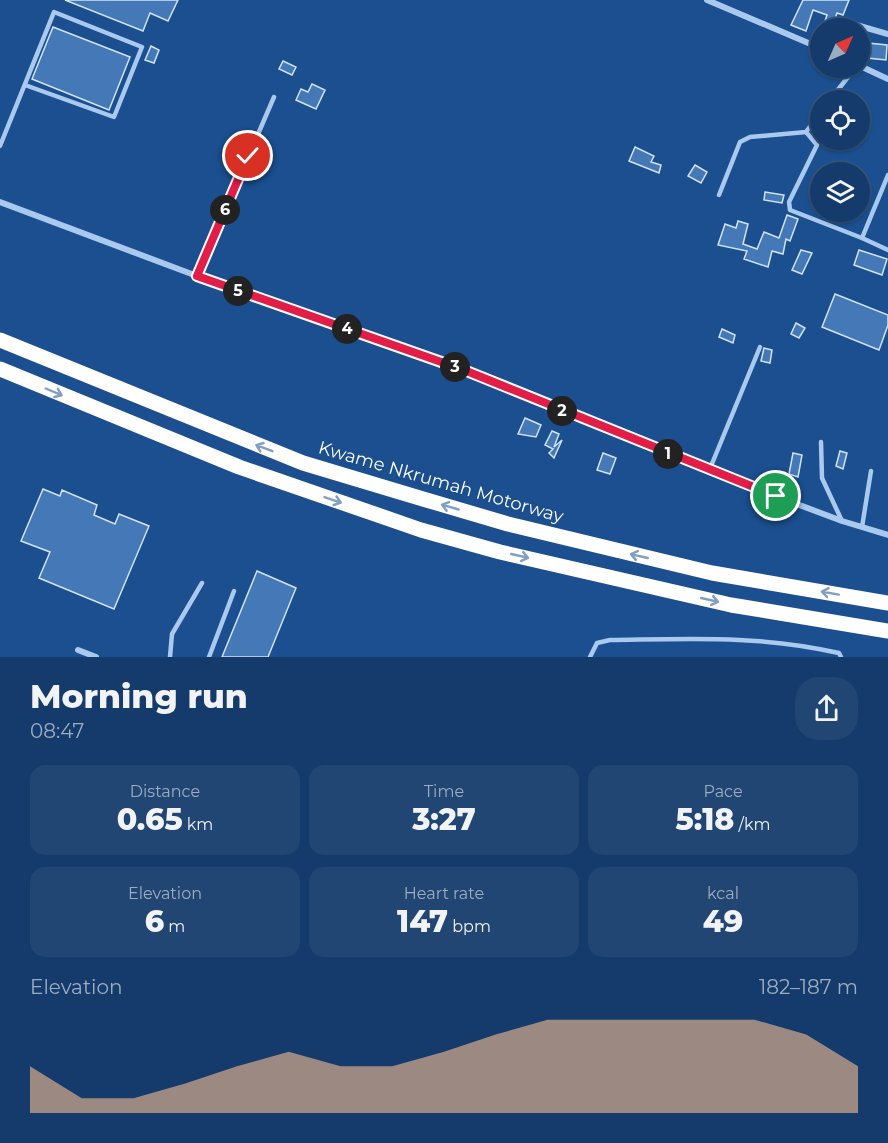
<!DOCTYPE html>
<html lang="en">
<head>
<meta charset="utf-8">
<style>
  :root { --surface:#143b6b; --page:#214673; --text:#f1f3f6; --muted:#9dadc1; --line:#33557e; --accent:#d6ab8b }
  body { margin:0; font-family:Montserrat,sans-serif; background:var(--page); color:var(--text); height:100vh; display:flex; flex-direction:column; font-size:22px; white-space:nowrap }
  * { box-sizing:border-box; margin:0 }
  p { font-size:20px; color:var(--muted) }
  .icon { flex:none; width:33px; height:33px; fill:none; stroke:currentColor; stroke-width:2; stroke-linecap:round; stroke-linejoin:round }
  .map { position:relative; height:657px; overflow:hidden }
  .details { display:flex; flex-direction:column; background:var(--surface); flex:1 }
  .details>* { flex:none }
  .needle { width:39px; rotate:45deg }
  .controls { position:absolute; left:810px; top:18px; display:grid; gap:12px }
  .controls a { display:grid; place-items:center; width:60px; height:60px; border-radius:50%; background:var(--surface); box-shadow:0 2px 4px #0004,0 0 0 2px var(--line); font-size:30px }
  .pin { position:absolute; display:grid; place-items:center; width:51px; height:51px; color:#fff; margin:-26px; border:3px solid #fff; border-radius:50%; box-shadow:0 2px 6px #0007 }
  .km { position:absolute; width:30px; height:30px; margin:-15px; border-radius:50%; background:#222; color:#fff; font-size:16px; line-height:30px; text-align:center }
  .round { display:grid; place-items:center; flex:none; width:63px; height:63px; border-radius:24px; background:var(--page) }
  .overview { display:flex; align-items:center; justify-content:space-between; height:102px; padding:0 30px }
  h1 { font-size:33px; font-weight:800; line-height:45px }
  .stats { display:grid; grid-template-columns:repeat(3,1fr); gap:9px; height:102px; padding:6px 30px }
  .stats div { display:grid; align-content:center; border-radius:15px; background:var(--page); text-align:center }
  .stats b { font-size:30px; font-weight:800 }
  .stats small { font-size:16px; font-weight:400 }
  .stats p { font-size:16px }
  .chart { height:168px; padding:12px 30px }
  .chart p { display:flex; justify-content:space-between }
  .chart svg { width:100%; height:108px; margin-top:6px; fill:var(--accent); opacity:.7 }
  .map>svg:first-child { display:block }
</style>
</head>
<body>
<div class="map">
<svg width="888" height="657" viewBox="0 0 888 657">
  <rect width="100%" height="100%" fill="#1b4f8f"/>
  <!-- building -->
  <g fill="#4478b7" stroke="#cfe3fa" stroke-width="1.5">
    <polygon points="65,0 178,0 168,21 150,13 143,31"/>
    <polygon points="803,0 849,0 843,15 837,13 833,25 825,21 827,15 813,10 806,31 791,25"/>
    <polygon points="53,27 130,57 109,110 32,79"/>
    <polygon points="868,43 887,45 886,60 867,58"/>
    <polygon points="151,46 159,50 154,63 145,60"/>
    <polygon points="283,61 296,67 292,75 279,69"/>
    <polygon points="312,84 325,90 316,109 296,100 301,89 308,92"/>
    <polygon points="635,147 654,156 651,162 661,165 659,173 629,161"/>
    <polygon points="695,165 707,172 701,183 688,176"/>
    <polygon points="765,192 784,195 782,203 764,200"/>
    <polygon points="787,215 798,219 790,241 786,239 783,254 772,251 768,267 744,259 747,251 718,245 725,224 736,228 738,221 748,224 743,244 757,249 764,232 779,238"/>
    <polygon points="801,250 812,253 802,274 792,270"/>
    <polygon points="859,250 887,259 882,275 854,265"/>
    <polygon points="835,294 888,315 888,325 879,350 822,327"/>
    <polygon points="796,323 805,328 799,338 791,334"/>
    <polygon points="722,329 735,335 733,343 719,337"/>
    <polygon points="764,348 772,350 770,363 761,361"/>
    <polygon points="525,418 541,425 536,437 518,434"/>
    <polygon points="552,431 559,434 554,447 562,440 554,458 549,453 553,449 545,445"/>
    <polygon points="840,451 847,453 843,469 836,466"/>
    <polygon points="603,453 616,458 610,474 597,470"/>
    <polygon points="793,453 802,455 798,477 789,474"/>
    <polygon points="43,489 60,496 62,490 97,505 94,515 115,524 119,514 149,526 114,609 39,578 50,552 21,541"/>
    <polygon points="257,571 296,588 268,657 222,657"/>
  </g>
  <g fill="none" stroke-linecap="round" stroke-linejoin="round">
    <!-- service -->
    <g stroke="#a9c9ee" stroke-width="4.5">
      <polyline points="830,100 855,68"/>
      <polyline points="806,132 817,145 789,202 790,210 862,238"/>
      <polyline points="0,146 54,12 142,47 114,117 25,85"/>
      <polyline points="888,175 862,238 888,250"/>
      <polyline points="719,195 740,142 750,137 806,132 820,113"/>
      <polyline points="197,276 274,97"/>
      <polyline points="821,442 822,478 842,521"/>
      <polyline points="709,471 760,347"/>
      <polyline points="862,527 871,471"/>
      <polyline points="170,657 172,634 202,583"/>
      <polyline points="209,657 234,591"/>
      <path d="M 590,657 L 597,643 L 610,640 C 690,639 760,635 839,653 L 841,657"/>
    </g>
    <!-- minor -->
    <g stroke="#a9c9ee" stroke-width="6">
      <polyline points="707,0 820,48"/>
      <polyline points="848,28 853,24 888,34"/>
      <polyline points="860,66 888,79"/>
      <polyline points="0,202 197,276 464,371 709,471 842,521 888,535"/>
      <polyline points="78,650 96,657"/>
    </g>
    <!-- motorway -->
    <g stroke="#fff" stroke-width="15">
      <polyline points="0,340 303,463 423,499 508,524 712,573 888,603"/>
      <polyline points="0,369 239,467 421,530 500,552 731,605 888,631"/>
    </g>
  </g>
  <!-- one-way arrows -->
  <defs><path id="oneway-shaft" d="M-6 0H5M1.5-3L5.5 0L1.5 3" fill="none" stroke-width="1.6" stroke-linecap="round" stroke-linejoin="round" transform="scale(1.5)"/></defs>
  <g stroke="#829ec1">
    <use href="#oneway-shaft" transform="translate(54 392) rotate(23)"/>
    <use href="#oneway-shaft" transform="translate(264 448) rotate(-159)"/>
    <use href="#oneway-shaft" transform="translate(333 500) rotate(19)"/>
    <use href="#oneway-shaft" transform="translate(450 507) rotate(-164)"/>
    <use href="#oneway-shaft" transform="translate(520 556) rotate(13)"/>
    <use href="#oneway-shaft" transform="translate(639 556) rotate(-167)"/>
    <use href="#oneway-shaft" transform="translate(830 593) rotate(-170)"/>
    <use href="#oneway-shaft" transform="translate(710 600) rotate(13)"/>
  </g>
  <g fill="none" stroke-linecap="round" stroke-linejoin="round">
    <defs>
      <polyline id="route" points="248,156 197,276 464,370 776,496"/>
    </defs>
    <!-- route casing -->
    <use href="#route" stroke="#fff" stroke-width="12"/>
    <!-- route -->
    <use href="#route" stroke="#e11d48" stroke-width="8"/>
  </g>
  <g text-anchor="middle" stroke-width="4.5" stroke-linejoin="round" paint-order="stroke">
    <!-- street labels -->
    <g font-size="18" fill="#fff" stroke="#1b4f8f">
      <text transform="translate(441 482) rotate(16)" y="6">Kwame Nkrumah Motorway</text>
    </g>
  </g>
</svg>
<div class="controls">
<a><svg class="needle" viewBox="-14 -14 28 28"><path d="M0-13l5 13h-10z" fill="#e53935"/><path d="M0 13l5-13h-10z" fill="#9dadc1"/></svg></a>
<a><svg class="icon" aria-label="locate" viewBox="0 0 24 24"><circle cx="12" cy="12" r="6"/><path d="M12 2v4M12 18v4M2 12h4M18 12h4"/></svg></a>
<a><svg class="icon" aria-label="layers" viewBox="0 0 24 24"><path d="M12 4l9 5-9 5-9-5zM3 14l9 5 9-5"/></svg></a>
</div>
<div class="pin" style="left:776px;top:496px;background:#1e9e55"><svg class="icon" aria-label="arrive" viewBox="0 0 24 24"><path d="M6 21V4h12l-3 4 3 4H6"/></svg></div>
<div class="pin" style="left:248px;top:156px;background:#d93025"><svg class="icon" aria-label="check" viewBox="0 0 24 24"><path d="M5 12l5 5 9-10"/></svg></div>
<b class="km" style="left:668px;top:454px">1</b>
<b class="km" style="left:562px;top:411px">2</b>
<b class="km" style="left:455px;top:367px">3</b>
<b class="km" style="left:347px;top:329px">4</b>
<b class="km" style="left:238px;top:291px">5</b>
<b class="km" style="left:225px;top:210px">6</b>
</div>
<section class="details">
<div class="overview"><div><h1>Morning run</h1><p>08:47</p></div><a class="round"><svg class="icon" aria-label="share" viewBox="0 0 24 24"><path d="M12 15V3M7 8l5-5 5 5M5 13v7h14v-7"/></svg></a></div>
<div class="stats">
<div><p>Distance</p><b>0.65<small> km</small></b></div>
<div><p>Time</p><b>3:27</b></div>
<div><p>Pace</p><b>5:18<small> /km</small></b></div>
</div>
<div class="stats">
<div><p>Elevation</p><b>6<small> m</small></b></div>
<div><p>Heart rate</p><b>147<small> bpm</small></b></div>
<div><p>kcal</p><b>49</b></div>
</div>
<div class="chart"><p><span>Elevation</span>182–187 m</p>
<svg viewBox="0 0 160 44" preserveAspectRatio="none"><path d="M0 44V25L10 38L20 38L30 32L40 25L50 19L60 25L70 25L80 19L90 12L100 6L110 6L120 6L130 6L140 6L150 12L160 25V44z"/></svg>
</div>
</section>
</body>
</html>
